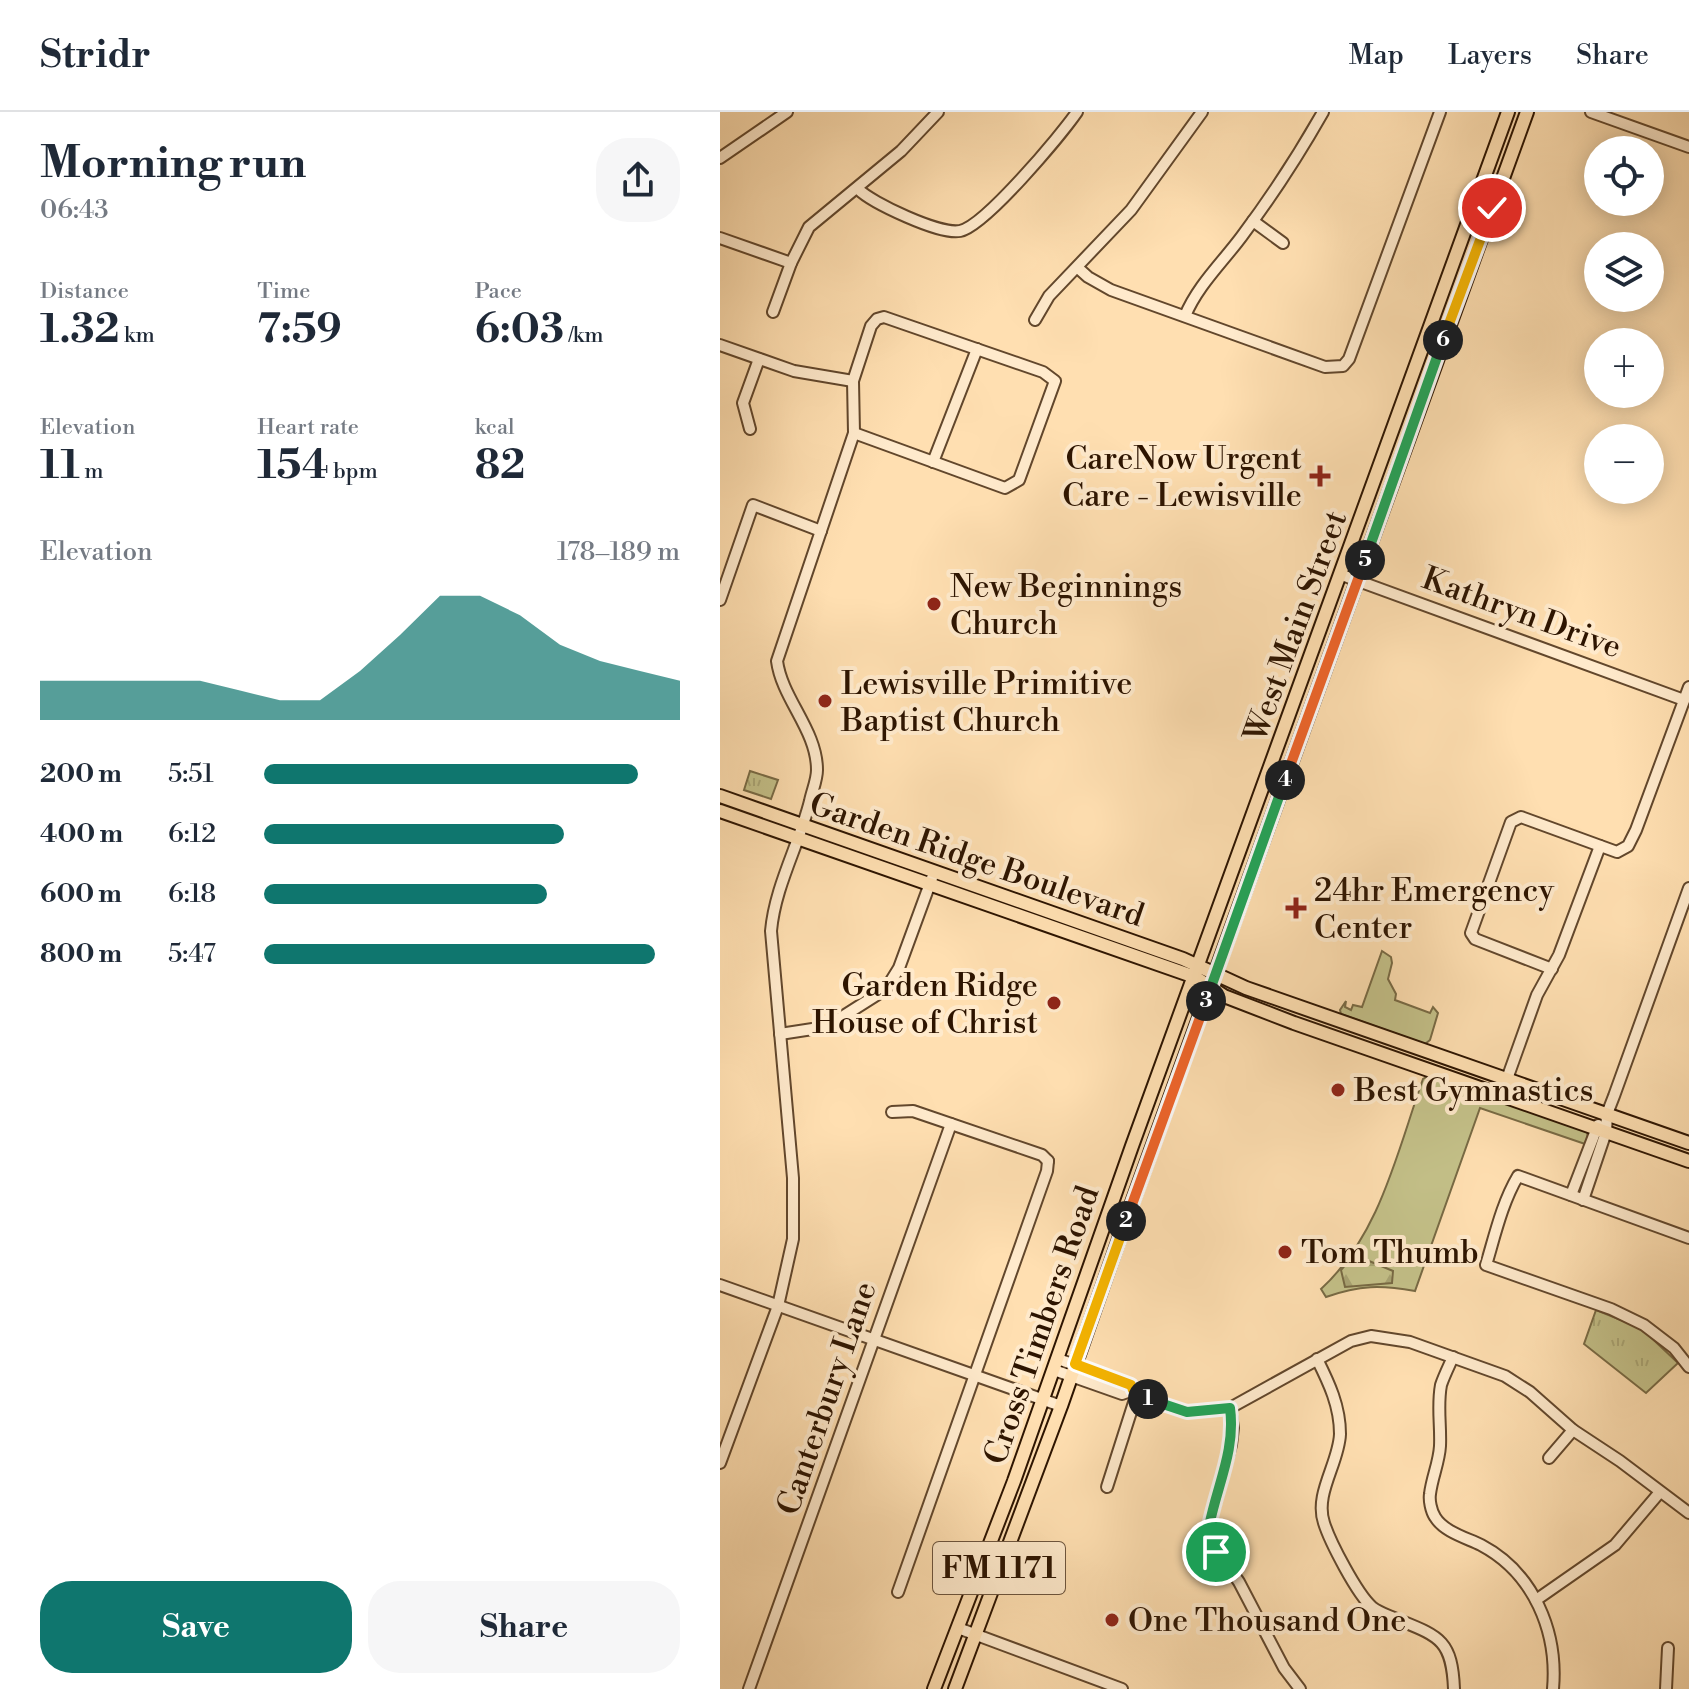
<!DOCTYPE html>
<html lang="en">
<head>
<meta charset="utf-8">
<style>
  :root { --surface:#fff; --page:#f6f6f7; --text:#1f2937; --muted:#747a83; --line:#e0e1e3; --accent:#0f766e }
  body { margin:0; font-family:"Libre Bodoni",serif; background:var(--page); color:var(--text); height:100vh; display:flex; flex-direction:column; font-size:30px; white-space:nowrap }
  * { box-sizing:border-box; margin:0 }
  p { font-size:26px; color:var(--muted) }
  .icon { flex:none; width:44px; height:44px; fill:none; stroke:currentColor; stroke-width:2; stroke-linecap:round; stroke-linejoin:round }
  .map { position:relative; flex:1; overflow:hidden }
  .panel { display:flex; flex-direction:column; background:var(--surface); width:720px }
  .panel>* { flex:none }
  .buttons { position:absolute; left:864px; top:24px; display:grid; gap:16px }
  .buttons a { display:grid; place-items:center; width:80px; height:80px; border-radius:50%; background:var(--surface); box-shadow:0 4px 20px #0003; font-size:40px }
  .pin { position:absolute; display:grid; place-items:center; width:68px; height:68px; color:#fff; margin:-34px; border:4px solid #fff; border-radius:50%; box-shadow:0 2px 8px #0007 }
  .km { position:absolute; width:40px; height:40px; margin:-20px; border-radius:50%; background:#222; color:#fff; font-size:22px; line-height:40px; text-align:center }
  .round { display:grid; place-items:center; flex:none; width:84px; height:84px; border-radius:32px; background:var(--page) }
  .head { display:flex; align-items:center; justify-content:space-between; height:136px; padding:0 40px }
  h1 { font-size:44px; font-weight:700; line-height:60px }
  .figures { display:grid; grid-template-columns:repeat(3,1fr); gap:12px; height:136px; padding:8px 40px }
  .figures div { display:grid; align-content:center }
  .figures b { font-size:40px; font-weight:700 }
  .figures small { font-size:22px; font-weight:400 }
  .figures p { font-size:22px }
  .chart { height:224px; padding:16px 40px }
  .chart p { display:flex; justify-content:space-between }
  .chart svg { width:100%; height:144px; margin-top:8px; fill:var(--accent); opacity:.7 }
  .primary-button { display:flex; gap:16px; margin-top:auto; padding:16px 40px }
  .primary-button a { flex:1; height:92px; border-radius:32px; background:var(--accent); color:#fff; font-size:32px; font-weight:700; line-height:92px; text-align:center }
  .primary-button a+a { background:var(--page); color:var(--text) }
  ul { padding:0 40px; list-style:none; font-size:26px }
  li { display:grid; grid-template-columns:128px 96px 1fr; align-items:center; height:60px }
  li i { height:20px; border-radius:10px; background:var(--accent) }
  header { display:flex; align-items:center; gap:48px; box-sizing:border-box; height:112px; padding:0 40px; background:var(--surface); border-bottom:2px solid var(--line) }
  header strong { font-size:38px }
  nav { display:flex; gap:44px; margin-inline-start:auto; font-size:28px }
  main { display:flex; flex:1; min-height:0 }
  .map>svg:first-child { display:block }
</style>
</head>
<body>
<header>
<strong>Stridr</strong>
<nav><a>Map</a><a>Layers</a><a>Share</a></nav>
</header>
<main>
<section class="panel">
<div class="head"><div><h1>Morning run</h1><p>06:43</p></div><a class="round"><svg class="icon" aria-label="share" viewBox="0 0 24 24"><path d="M12 15V3M7 8l5-5 5 5M5 13v7h14v-7"/></svg></a></div>
<div class="figures">
<div><p>Distance</p><b>1.32<small> km</small></b></div>
<div><p>Time</p><b>7:59</b></div>
<div><p>Pace</p><b>6:03<small> /km</small></b></div>
</div>
<div class="figures">
<div><p>Elevation</p><b>11<small> m</small></b></div>
<div><p>Heart rate</p><b>154<small> bpm</small></b></div>
<div><p>kcal</p><b>82</b></div>
</div>
<div class="chart"><p><span>Elevation</span>178–189 m</p>
<svg viewBox="0 0 160 44" preserveAspectRatio="none"><path d="M0 44V32L10 32L20 32L30 32L40 32L50 35L60 38L70 38L80 29L90 18L100 6L110 6L120 12L130 21L140 26L150 29L160 32V44z"/></svg>
</div>
<ul>
<li><b>200 m</b>5:51<i style="width:90%"></i></li>
<li><b>400 m</b>6:12<i style="width:72%"></i></li>
<li><b>600 m</b>6:18<i style="width:68%"></i></li>
<li><b>800 m</b>5:47<i style="width:94%"></i></li>
</ul>
<div class="primary-button"><a>Save</a><a>Share</a></div>
</section>
<div class="map">
<svg width="969" height="1577" viewBox="0 0 969 1577">
  <defs>
    <pattern id="forest-firs" width="22" height="20" patternUnits="userSpaceOnUse" patternTransform="scale(2)"><rect width="22" height="20" fill="#c4c189"/><path d="M5 1l3.5 6h-7zM16 11l3.5 6h-7z" fill="#a9a574"/></pattern>
    <pattern id="park-tufts" width="24" height="20" patternUnits="userSpaceOnUse" patternTransform="scale(2)"><rect width="24" height="20" fill="#c4c189"/><path d="M3 7l-1-3M5 7V3M7 7l1-3M15 17l-1-3M17 17v-4M19 17l1-3" fill="none" stroke="#a9a574"/></pattern>
  </defs>
  <rect width="100%" height="100%" fill="#ffdfb1"/>
  <filter id="stains"><feTurbulence type="fractalNoise" baseFrequency=".0025" numOctaves="4"/><feColorMatrix values="0 0 0 0 .2 0 0 0 0 .09 0 0 0 0 .02 0 0 0 .5 -.17"/></filter>
  <radialGradient id="worn" r=".72"><stop offset=".6" stop-color="#630" stop-opacity="0"/><stop offset="1" stop-color="#630" stop-opacity=".3"/></radialGradient>
  <!-- grass -->
  <g fill="#c4c189" stroke="#786a44" stroke-width="2">
    <polygon points="662,839 671,845 672,851 668,867 676,882 675,888 710,901 713,895 718,901 710,928 705,932 621,902 620,898 626,889 625,895 631,898 633,893 642,895"/>
    <path d="M 710,963 L 867,1019 L 868,1026 L 865,1032 L 760,996 L 695,1179 C 661,1173 640,1173 606,1185 L 601,1177 C 660,1123 677,1040 703,967 Z"/>
  </g>
  <!-- forest -->
  <polygon fill="url(#forest-firs)" stroke="#786a44" stroke-width="2" points="632,1145 642,1146 673,1159 672,1171 625,1175 621,1158"/>
  <!-- park -->
  <g fill="url(#park-tufts)" stroke="#786a44" stroke-width="2">
    <polygon points="30,659 58,668 51,687 24,678"/>
    <polygon points="876,1198 921,1216 958,1251 926,1281 864,1232"/>
  </g>
  <g fill="none" stroke-linecap="round" stroke-linejoin="round">
    <defs>
      <g id="minor">
        <polyline points="871,0 969,35"/>
        <polyline points="0,46 67,0"/>
        <path d="M 138,77 C 152,91 220,123 240,119 C 265,114 341,23 357,0"/>
        <polyline points="533,109 563,131"/>
        <polyline points="0,126 71,151"/>
        <polyline points="358,156 368,165 391,178 605,255 623,254 629,247 720,0"/>
        <polyline points="53,200 71,151 89,115 181,39 218,0"/>
        <path d="M 465,204 C 478,173 502,151 522,124 C 552,84 578,44 603,0"/>
        <polyline points="315,208 329,184 411,98 482,0"/>
        <polyline points="0,233 74,259 133,269"/>
        <polyline points="30,317 23,291 39,247"/>
        <polyline points="213,350 257,237"/>
        <polyline points="622,463 964,588"/>
        <polyline points="0,488 33,393 101,419"/>
        <polyline points="832,857 755,827 751,821 791,710 801,705 897,740 908,734 916,718 969,575"/>
        <polyline points="60,922 99,916 122,905 166,877 179,856 212,766"/>
        <polyline points="787,967 817,883 839,843 880,734"/>
        <polyline points="172,1000 193,999 322,1043 328,1049"/>
        <polyline points="851,1083 878,1013"/>
        <polyline points="863,1088 886,1020 887,1002 894,984 969,776"/>
        <path d="M 969,1126 L 798,1064 C 782,1091 775,1123 766,1153 L 891,1197 L 924,1213 L 954,1236 L 969,1255"/>
        <polyline points="0,1173 341,1294"/>
        <path d="M 733,1245 C 729,1254 724,1264 721,1273 C 717,1294 721,1313 720,1334 C 719,1351 712,1365 710,1382 C 709,1388 711,1399 715,1405 C 724,1420 747,1426 761,1433 C 814,1461 838,1520 833,1577"/>
        <polyline points="338,1247 411,1273 413,1278 428,1287 467,1300 510,1296 631,1229 651,1224 690,1230 785,1264 810,1280 853,1318 900,1349 969,1401"/>
        <path d="M 597,1247 C 609,1271 620,1294 620,1322 C 619,1351 594,1382 604,1411 C 610,1430 637,1482 652,1495 C 658,1500 667,1503 674,1506 C 718,1524 732,1526 734,1577"/>
        <polyline points="334,1258 402,1282 413,1278"/>
        <polyline points="510,1296 513,1316 511,1333 491,1406 490,1428 519,1470 564,1556 580,1577"/>
        <polyline points="829,1346 853,1318"/>
        <path d="M 0,1351 L 58,1194 L 73,1127 L 73,1066 L 51,819 C 55,774 79,733 90,689 C 92,679 97,668 97,658 C 97,618 62,587 57,549 L 134,321 L 133,269 L 151,214 L 157,207 L 164,205 L 323,260 L 335,269 L 299,368 L 285,376 L 134,321"/>
        <polyline points="387,1375 417,1281"/>
        <polyline points="178,1480 327,1059 328,1049"/>
        <polyline points="816,1488 895,1433 940,1380"/>
        <polyline points="238,1516 402,1577"/>
        <polyline points="29,1577 231,1012"/>
        <polyline points="946,1577 948,1536"/>
      </g>
      <g id="major">
        <polyline points="0,684 463,847 526,876 969,1031"/>
        <polyline points="0,699 475,865 504,884 574,911 969,1049"/>
        <polyline points="214,1577 294,1369 412,1034 788,0"/>
        <polyline points="235,1577 341,1294 404,1113 807,0"/>
      </g>
    </defs>
    <!-- minor casing -->
    <use href="#minor" stroke="#62472c" stroke-width="14"/>
    <!-- major casing -->
    <use href="#major" stroke="#2d1400" stroke-width="16"/>
    <!-- minor -->
    <use href="#minor" stroke="#ffeacc" stroke-width="10"/>
    <!-- major -->
    <use href="#major" stroke="#ffdfb1" stroke-width="12"/>
  </g>
  <g fill="none" stroke-linecap="round" stroke-linejoin="round">
    <defs>
      <path id="split-1" d="M 428,1287 L 467,1300 L 510,1296 C 516,1341 495,1377 488,1420 L 490,1428 L 496,1440"/>
      <polyline id="split-2" points="406,1109 355,1252 411,1273 413,1278 428,1287"/>
      <polyline id="split-3" points="406,1109 486,889"/>
      <polyline id="split-4" points="486,889 565,668"/>
      <polyline id="split-5" points="565,668 645,448"/>
      <polyline id="split-6" points="645,448 723,228"/>
      <polyline id="split-7" points="723,228 772,96"/>
    </defs>
    <!-- split-1 casing -->
    <use href="#split-1" stroke="#fff" stroke-width="16"/>
    <!-- split-2 casing -->
    <use href="#split-2" stroke="#fff" stroke-width="16"/>
    <!-- split-3 casing -->
    <use href="#split-3" stroke="#fff" stroke-width="16"/>
    <!-- split-4 casing -->
    <use href="#split-4" stroke="#fff" stroke-width="16"/>
    <!-- split-5 casing -->
    <use href="#split-5" stroke="#fff" stroke-width="16"/>
    <!-- split-6 casing -->
    <use href="#split-6" stroke="#fff" stroke-width="16"/>
    <!-- split-7 casing -->
    <use href="#split-7" stroke="#fff" stroke-width="16"/>
    <!-- split-1 -->
    <use href="#split-1" stroke="#22a559" stroke-width="10"/>
    <!-- split-2 -->
    <use href="#split-2" stroke="#f5b400" stroke-width="10"/>
    <!-- split-3 -->
    <use href="#split-3" stroke="#f0652b" stroke-width="10"/>
    <!-- split-4 -->
    <use href="#split-4" stroke="#22a559" stroke-width="10"/>
    <!-- split-5 -->
    <use href="#split-5" stroke="#f0652b" stroke-width="10"/>
    <!-- split-6 -->
    <use href="#split-6" stroke="#22a559" stroke-width="10"/>
    <!-- split-7 -->
    <use href="#split-7" stroke="#f5b400" stroke-width="10"/>
  </g>
  <!-- markers -->
  <g fill="#8f2418" stroke="#ffeacc" stroke-width="3">
    <path d="M596 352h8v8h8v8h-8v8h-8v-8h-8v-8h8z"/>
    <circle cx="214" cy="492" r="8"/>
    <circle cx="105" cy="589" r="8"/>
    <path d="M572 784h8v8h8v8h-8v8h-8v-8h-8v-8h8z"/>
    <circle cx="334" cy="891" r="8"/>
    <circle cx="618" cy="978" r="8"/>
    <circle cx="565" cy="1140" r="8"/>
    <circle cx="392" cy="1508" r="8"/>
  </g>
  <g text-anchor="middle" stroke-width="8" stroke-linejoin="round" paint-order="stroke">
    <!-- shield labels -->
    <rect fill="#ffeacc" stroke="#6c543d" stroke-width="2" x="213" y="1430" width="132" height="52" rx="6"/>
    <g font-size="30" font-weight="bold" fill="#2d1400">
      <text x="279" y="1466">FM 1171</text>
    </g>
    <!-- poi labels -->
    <g font-size="32" fill="#2d1400" stroke="#ffeacc" text-anchor="start">
      <text x="582" y="357" text-anchor="end">CareNow Urgent<tspan x="582" dy="37">Care - Lewisville</tspan></text>
      <text x="230" y="485">New Beginnings<tspan x="230" dy="37">Church</tspan></text>
      <text x="121" y="582">Lewisville Primitive<tspan x="121" dy="37">Baptist Church</tspan></text>
      <text x="594" y="789">24hr Emergency<tspan x="594" dy="37">Center</tspan></text>
      <text x="318" y="884" text-anchor="end">Garden Ridge<tspan x="318" dy="37">House of Christ</tspan></text>
      <text x="634" y="989">Best Gymnastics</text>
      <text x="581" y="1151">Tom Thumb</text>
      <text x="408" y="1519">One Thousand One</text>
    </g>
    <!-- street labels -->
    <g font-size="32" fill="#2d1400" stroke="#ffeacc">
      <text transform="translate(802 500) rotate(20)" y="11">Kathryn Drive</text>
      <text transform="translate(575 514) rotate(-70)" y="11">West Main Street</text>
      <text transform="translate(257 747) rotate(19)" y="11">Garden Ridge Boulevard</text>
      <text transform="translate(321 1213) rotate(-71)" y="11">Cross Timbers Road</text>
      <text transform="translate(106 1286) rotate(-71)" y="11">Canterbury Lane</text>
    </g>
  </g>
  <rect width="100%" height="100%" filter="url(#stains)"/>
  <rect width="100%" height="100%" fill="url(#worn)"/>
</svg>
<div class="buttons">
<a><svg class="icon" aria-label="locate" viewBox="0 0 24 24"><circle cx="12" cy="12" r="6"/><path d="M12 2v4M12 18v4M2 12h4M18 12h4"/></svg></a>
<a><svg class="icon" aria-label="layers" viewBox="0 0 24 24"><path d="M12 4l9 5-9 5-9-5zM3 14l9 5 9-5"/></svg></a>
<a>+</a>
<a>−</a>
</div>
<div class="pin" style="left:496px;top:1440px;background:#1e9e55"><svg class="icon" aria-label="arrive" viewBox="0 0 24 24"><path d="M6 21V4h12l-3 4 3 4H6"/></svg></div>
<div class="pin" style="left:772px;top:96px;background:#d93025"><svg class="icon" aria-label="check" viewBox="0 0 24 24"><path d="M5 12l5 5 9-10"/></svg></div>
<b class="km" style="left:428px;top:1287px">1</b>
<b class="km" style="left:406px;top:1109px">2</b>
<b class="km" style="left:486px;top:889px">3</b>
<b class="km" style="left:565px;top:668px">4</b>
<b class="km" style="left:645px;top:448px">5</b>
<b class="km" style="left:723px;top:228px">6</b>
</div>
</main>
</body>
</html>
